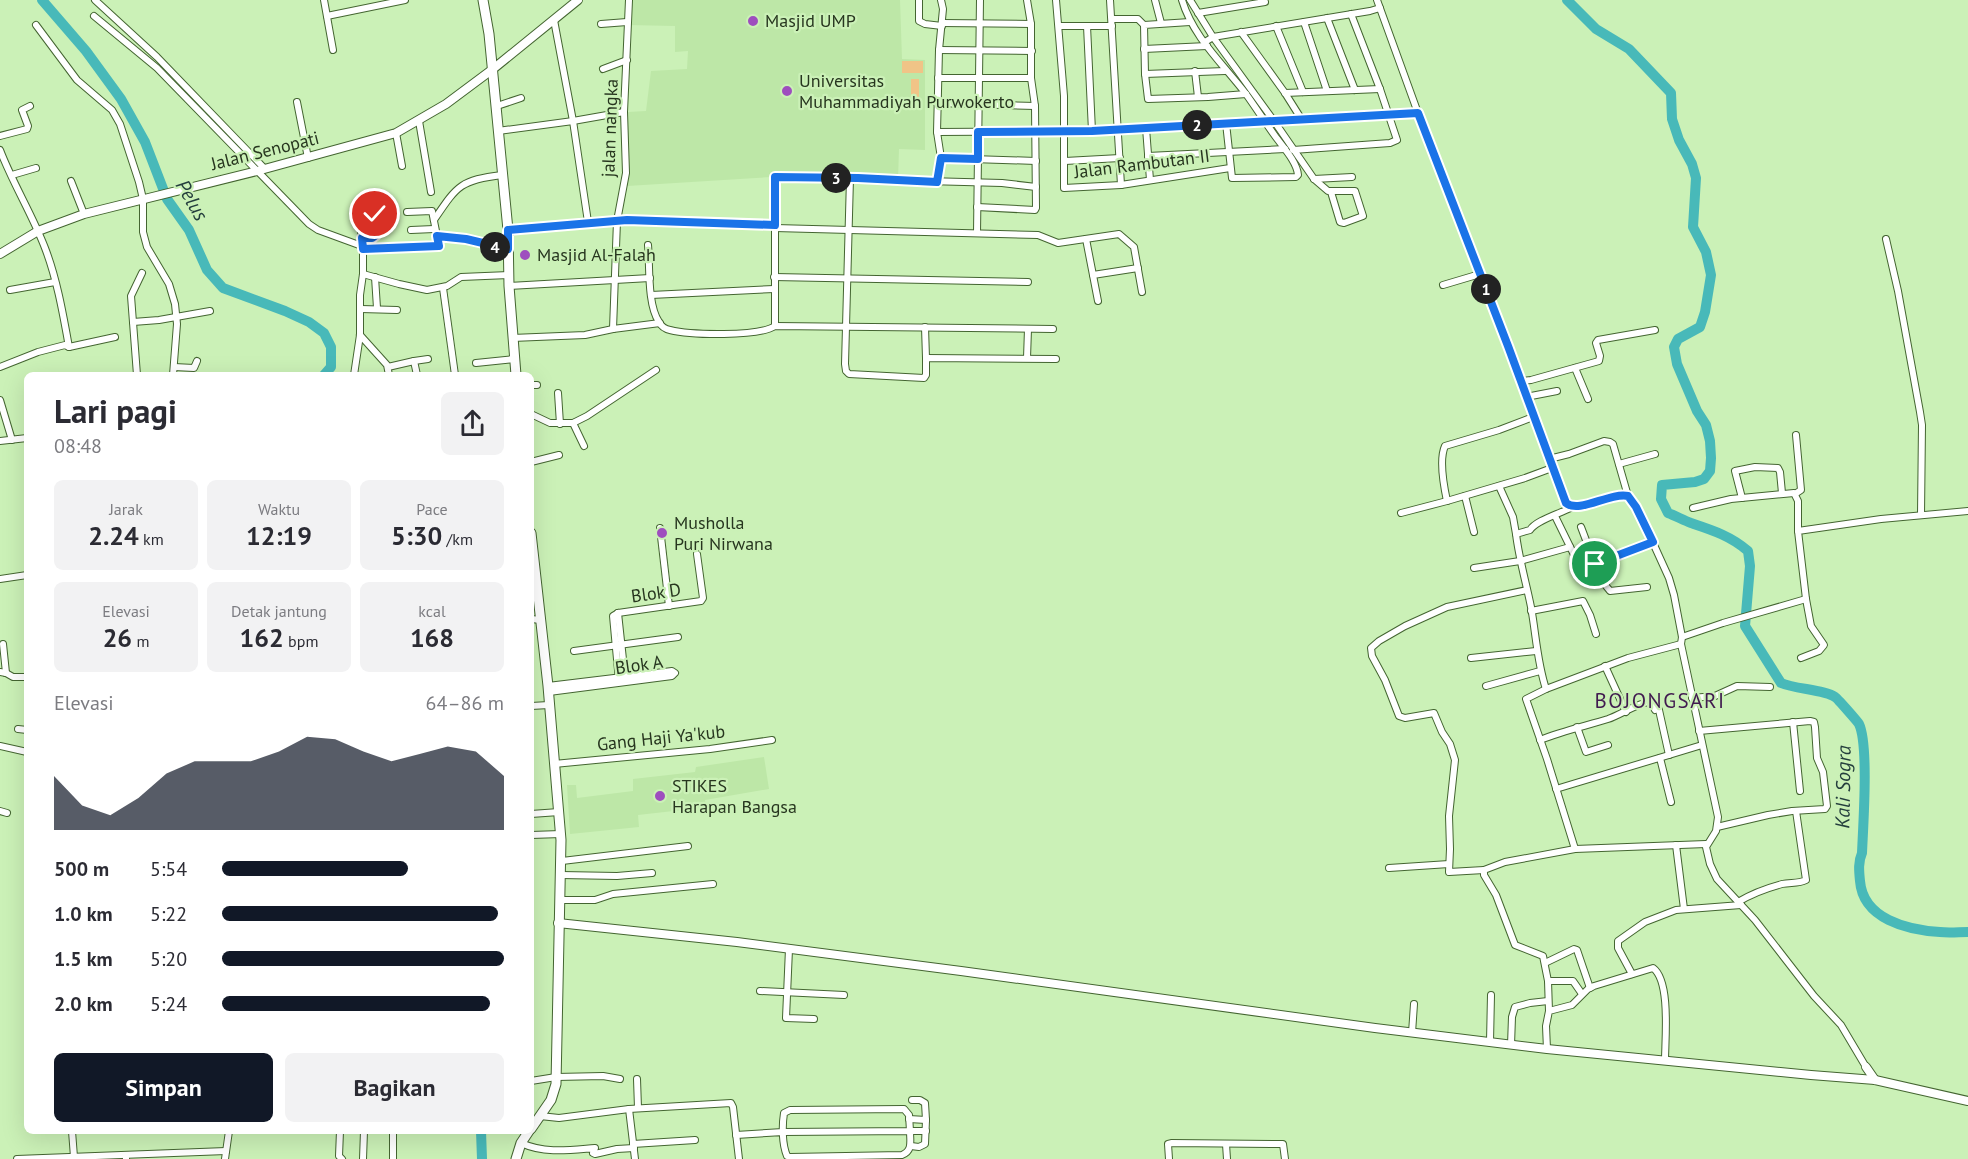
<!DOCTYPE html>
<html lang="id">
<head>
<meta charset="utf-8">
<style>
  :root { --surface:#fff; --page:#f2f2f3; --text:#2b2b33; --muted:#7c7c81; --accent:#111827 }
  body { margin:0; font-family:"PT Sans",sans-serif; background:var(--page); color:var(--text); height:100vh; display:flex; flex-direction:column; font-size:22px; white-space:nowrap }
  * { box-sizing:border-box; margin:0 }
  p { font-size:20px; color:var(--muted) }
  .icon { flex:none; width:33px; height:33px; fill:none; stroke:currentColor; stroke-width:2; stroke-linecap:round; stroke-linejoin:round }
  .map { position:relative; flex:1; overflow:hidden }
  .sheet { position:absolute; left:24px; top:372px; width:510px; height:762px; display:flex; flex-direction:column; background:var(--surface); border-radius:9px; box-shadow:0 6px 24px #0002 }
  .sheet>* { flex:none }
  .pin { position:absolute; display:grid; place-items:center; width:51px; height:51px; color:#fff; margin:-26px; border:3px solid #fff; border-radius:50%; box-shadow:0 2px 6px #0007 }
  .km { position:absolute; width:30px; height:30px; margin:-15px; border-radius:50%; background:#222; color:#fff; font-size:16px; line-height:30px; text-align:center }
  .round { display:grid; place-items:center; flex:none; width:63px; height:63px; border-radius:9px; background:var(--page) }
  .summary { display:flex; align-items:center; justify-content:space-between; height:102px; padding:0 30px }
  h1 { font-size:33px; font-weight:600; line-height:45px }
  .stats { display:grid; grid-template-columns:repeat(3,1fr); gap:9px; height:102px; padding:6px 30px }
  .stats div { display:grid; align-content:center; border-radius:9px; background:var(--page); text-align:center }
  .stats b { font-size:26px; font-weight:600 }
  .stats small { font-size:16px; font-weight:400 }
  .stats p { font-size:16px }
  .chart { height:168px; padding:12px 30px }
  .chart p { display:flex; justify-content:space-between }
  .chart svg { width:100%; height:108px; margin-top:6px; fill:var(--accent); opacity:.7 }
  .button { display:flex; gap:12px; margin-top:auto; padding:12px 30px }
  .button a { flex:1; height:69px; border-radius:9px; background:var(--accent); color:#fff; font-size:24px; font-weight:600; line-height:69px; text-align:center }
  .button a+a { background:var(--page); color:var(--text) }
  ul { padding:0 30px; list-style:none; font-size:20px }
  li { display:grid; grid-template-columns:96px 72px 1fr; align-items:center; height:45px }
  li i { height:15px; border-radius:8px; background:var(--accent) }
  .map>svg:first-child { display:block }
</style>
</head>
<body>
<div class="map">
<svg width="1968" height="1159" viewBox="0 0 1968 1159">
  <rect width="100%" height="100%" fill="#cbf1b7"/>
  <!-- built -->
  <g fill="#bde7a7">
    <polygon points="629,0 900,0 902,59 925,60 925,150 899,149 898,179 771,177 627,186 628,112 646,111 651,71 687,69 688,51 675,52 675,26 628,25"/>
    <polygon points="764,757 769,789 705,800 706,812 701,813 700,808 638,815 639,827 570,834 567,785 576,785 577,798 633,791 633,779 695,772 696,767"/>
  </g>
  <!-- pitch -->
  <g fill="#f0c487">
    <rect x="902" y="61" width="21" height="12"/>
    <rect x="911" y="79" width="8" height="20"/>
  </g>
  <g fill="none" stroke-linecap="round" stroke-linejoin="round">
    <!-- river -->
    <g stroke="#48b9b9" stroke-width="10">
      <polyline points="42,0 86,51 121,99 145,142 167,199 189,230 207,270 223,288 285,311 309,322 324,333 331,347 331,367 324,375"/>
      <path d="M 1567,0 L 1596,29 L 1629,49 L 1671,93 L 1672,119 L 1679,140 L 1692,164 L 1696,178 L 1693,227 L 1706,252 L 1711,275 L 1705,312 L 1700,327 L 1678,339 L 1674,347 L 1677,364 L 1697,411 L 1706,425 L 1710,441 L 1711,458 L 1710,471 L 1704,479 L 1695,482 L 1662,485 L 1661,499 L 1668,513 C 1676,516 1683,520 1691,523 C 1712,530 1731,536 1748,551 L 1750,566 L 1745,626 L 1781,683 C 1795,689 1826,690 1835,697 C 1837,698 1858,722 1859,724 C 1869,745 1863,827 1862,853 C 1858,862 1859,871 1860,881 C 1863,919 1907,930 1940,932 C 1949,933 1959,932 1968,932"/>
      <polyline points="481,1131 482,1159"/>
    </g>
    <defs>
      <g id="minor">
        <polyline points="95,0 157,57 265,169"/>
        <polyline points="324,0 333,50"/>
        <polyline points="919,0 919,21 925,24 942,26"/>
        <polyline points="1056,0 1064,96 1064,188 1121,185 1230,168"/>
        <polyline points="1110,0 1121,185"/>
        <polyline points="1155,0 1161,23"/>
        <path d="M 1182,0 C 1193,37 1223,64 1246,94 C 1256,108 1265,122 1275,136 C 1283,147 1297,162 1298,175 L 1296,177 L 1232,178 L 1226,123"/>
        <polyline points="1190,0 1213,37 1274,121 1314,179 1328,191 1355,191 1363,216 1344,223 1340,222 1331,192"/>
        <path d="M 1377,0 L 1418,113 L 1508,346 L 1566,503 C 1579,514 1610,493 1628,496 L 1644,523 L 1669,578 L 1674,595 L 1682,637 L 1681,644 L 1718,817 L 1716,831 L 1706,847 L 1710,864 L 1717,879 L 1755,920 L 1814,996 L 1841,1025 L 1866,1067"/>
        <polyline points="1198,13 1265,2"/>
        <polyline points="94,16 157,68 309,224 318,230 359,245 363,249 439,246 432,211 407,212"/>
        <polyline points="327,16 405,0"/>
        <polyline points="1327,18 1355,90"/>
        <polyline points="1112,19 1138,19 1144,25"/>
        <polyline points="554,20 573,121 588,222"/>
        <polyline points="1190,22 1144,25 1145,74 1148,99 1208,97 1246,94"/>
        <polyline points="1304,22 1327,91"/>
        <polyline points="942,23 1031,24"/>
        <polyline points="601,24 627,22"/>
        <polyline points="36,25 77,80 112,110 120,124 139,182 143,199 143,232 147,247 169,284 175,304 177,324 173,375"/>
        <polyline points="1059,26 1112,26"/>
        <polyline points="1087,26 1092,131"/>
        <polyline points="1276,26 1303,92"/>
        <polyline points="1241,32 1285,93 1302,120"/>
        <polyline points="1205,42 1213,37 1370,11 1380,8"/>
        <polyline points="1144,49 1207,46"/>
        <polyline points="939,50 1032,51"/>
        <polyline points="603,69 627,60"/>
        <polyline points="1195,71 1198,97"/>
        <polyline points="1145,74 1225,71"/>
        <polyline points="938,78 1031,78"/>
        <polyline points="1285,93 1380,89"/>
        <polyline points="297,102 308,158"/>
        <polyline points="937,103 1035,106"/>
        <polyline points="497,106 521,98"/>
        <polyline points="419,121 431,192"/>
        <polyline points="1146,128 1150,180"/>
        <polyline points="498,131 573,121 624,112"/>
        <polyline points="937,132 1092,131 1418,113"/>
        <polyline points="396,133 402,166"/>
        <polyline points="0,136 27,129 28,126 22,110 30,106"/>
        <path d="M 0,150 C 13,184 32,214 45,248 C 57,279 63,314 69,347 L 65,345 L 38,352 L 0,367"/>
        <polyline points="1293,150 1390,143 1397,140 1380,89 1351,14"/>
        <polyline points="1148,156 1285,149"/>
        <polyline points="941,158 1036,161"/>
        <polyline points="1065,161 1120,158"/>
        <polyline points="12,175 36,168"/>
        <polyline points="850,178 845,364 846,371 849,374 924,378 926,375 926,358 1056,359"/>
        <polyline points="1314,179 1352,177"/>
        <polyline points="71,181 84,214"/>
        <polyline points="937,182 941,158 937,132 939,50 943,9 941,0"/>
        <polyline points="977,207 1035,210 1036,208 1035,106 1031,78 1031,24 1027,0"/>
        <path d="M 434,220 C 457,186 460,180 502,175"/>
        <polyline points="775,228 1038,235 1058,243 1119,234 1134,247 1142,292"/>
        <polyline points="411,230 434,229"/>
        <polyline points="508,230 627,220 775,225"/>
        <polyline points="977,233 980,0"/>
        <polyline points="437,236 466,239 509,249"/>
        <polyline points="362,238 376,236 375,214"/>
        <polyline points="1086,239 1098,301"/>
        <polyline points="1886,239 1898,291 1920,412 1922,425 1921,515"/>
        <path d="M 648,245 C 650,266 647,304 659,322 C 661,326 665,329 670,330 C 690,335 758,337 775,326 L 1053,329"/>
        <polyline points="363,274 399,284 427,290 447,286 461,277 509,275"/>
        <polyline points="1093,275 1138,268"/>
        <polyline points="375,277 377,308"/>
        <polyline points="774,277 1028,282"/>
        <polyline points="1443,285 1480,274"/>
        <polyline points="509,286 650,278"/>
        <polyline points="443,288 455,375"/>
        <polyline points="10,290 55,282"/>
        <polyline points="651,295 774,289"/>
        <polyline points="361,309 397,310"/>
        <polyline points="133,322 159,320 210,311"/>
        <polyline points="775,326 775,177 1002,183 1036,187"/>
        <polyline points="925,327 926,358"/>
        <polyline points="613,329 617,221 626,173 624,112 629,0"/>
        <polyline points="360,335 387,365 389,375"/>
        <polyline points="512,338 585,335 613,329 660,323"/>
        <polyline points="69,347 115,337"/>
        <polyline points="1027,358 1028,329"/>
        <polyline points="414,361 428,359"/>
        <polyline points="476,363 514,359"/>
        <polyline points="174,367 194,368 197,361"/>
        <polyline points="388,367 414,361 417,375"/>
        <polyline points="1575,368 1588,399"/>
        <polyline points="137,375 131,296 142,273"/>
        <polyline points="354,375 360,335 360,295 363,274 363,244 360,226"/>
        <polyline points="1521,381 1531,380 1599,361 1600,356 1596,343 1598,340 1655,330"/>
        <polyline points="531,385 537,385"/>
        <polyline points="558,393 560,424"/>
        <polyline points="1526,397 1557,391"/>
        <polyline points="0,400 12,440"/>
        <polyline points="531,414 550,423 573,423 587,416 656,370"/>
        <path d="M 1533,417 L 1499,430 L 1445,446 C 1439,459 1444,487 1447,501 L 1525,478 L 1552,468"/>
        <polyline points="573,423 584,446"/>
        <polyline points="0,441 27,438"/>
        <polyline points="1549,459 1569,454 1604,441 1610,442 1613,444 1628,496"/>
        <polyline points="531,462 559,455"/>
        <polyline points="1619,464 1655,454"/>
        <polyline points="1499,486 1513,517 1516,534"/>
        <polyline points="1795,494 1801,490 1796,435"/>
        <polyline points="1465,496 1474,532"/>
        <polyline points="1742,498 1735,471 1755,467 1778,468 1780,472 1782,493"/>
        <polyline points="1693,508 1731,499 1794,493 1798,501 1798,531"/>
        <polyline points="1401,513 1447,501"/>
        <polyline points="1555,516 1579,565"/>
        <polyline points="1581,527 1595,564 1653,542"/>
        <polyline points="660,528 669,606"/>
        <polyline points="1598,564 1606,586 1610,591 1647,587"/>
        <polyline points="1474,568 1520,561 1570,547"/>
        <polyline points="0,579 27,575"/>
        <polyline points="1531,611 1583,601 1590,615 1596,634"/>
        <polyline points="618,613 701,601 703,598 697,554"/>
        <polyline points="618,613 613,616 619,681"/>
        <polyline points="618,613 625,678"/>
        <polyline points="531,619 541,620"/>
        <polyline points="1682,637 1723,623 1806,599 1798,531 1881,519 1968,511"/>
        <polyline points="3,644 6,673"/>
        <polyline points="574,651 678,637"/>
        <polyline points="1471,658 1536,651"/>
        <polyline points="1801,658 1819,651 1824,645 1811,626 1806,599"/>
        <polyline points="1605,666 1626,712"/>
        <polyline points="0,672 6,673 13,677 27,677"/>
        <polyline points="548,686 672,671 675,673 672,676 549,692"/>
        <polyline points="1486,686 1540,671"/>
        <path d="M 1546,689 C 1537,662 1536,634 1531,607 C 1526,582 1519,559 1516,534 L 1530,530 C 1536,520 1560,514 1572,507"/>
        <polyline points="1692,698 1715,696 1737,686 1770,687"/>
        <polyline points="531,706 549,705"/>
        <polyline points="1659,710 1669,755"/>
        <polyline points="1793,722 1800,791"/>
        <polyline points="1577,727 1586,752 1608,745"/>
        <polyline points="18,729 27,730"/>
        <polyline points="1699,731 1810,721 1814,722 1815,727 1817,758 1823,772 1827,806 1825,809 1792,811 1768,815 1717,827"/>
        <path d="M 1540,740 C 1562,731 1585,726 1608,719 C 1620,715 1639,702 1651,702 L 1655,710"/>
        <polyline points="0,746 27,752"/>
        <polyline points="1660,758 1671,802"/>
        <polyline points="554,764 710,749 772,740"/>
        <polyline points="1556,789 1702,745"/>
        <polyline points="0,811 7,813"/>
        <polyline points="531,814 559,812"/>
        <polyline points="531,835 561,834"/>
        <polyline points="1676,845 1684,909"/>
        <polyline points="1575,849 1547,759 1526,699 1546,689 1628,658 1681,644"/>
        <polyline points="562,861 688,846"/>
        <polyline points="1389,868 1449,864"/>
        <polyline points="1484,870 1449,872 1450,849 1449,816 1455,760 1450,744 1442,732 1434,713 1405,718 1399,716 1385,680 1372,656 1371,648 1379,641 1405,626 1447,607 1527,590"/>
        <polyline points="561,875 617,876 652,873"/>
        <polyline points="559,900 595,900 613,894 713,884"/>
        <path d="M 1738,902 C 1751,894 1767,888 1782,884 C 1790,882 1798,884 1806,880 L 1796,811"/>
        <polyline points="789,949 786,1018 814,1019"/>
        <polyline points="1545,963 1574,949 1577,950 1590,988"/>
        <polyline points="1632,974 1618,948 1618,941 1645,922 1676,910 1741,905"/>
        <polyline points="1548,981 1549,1011"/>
        <polyline points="760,991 844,995"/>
        <polyline points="1582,994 1573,981 1548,981 1543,956 1515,945 1496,895 1484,875 1484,870 1505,862 1575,849 1706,844"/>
        <polyline points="1412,1033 1414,1004"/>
        <polyline points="1490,1042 1491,995"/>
        <polyline points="1511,1045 1512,1017 1515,1007 1530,1003 1548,1001"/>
        <path d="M 1547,1049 L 1546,1026 L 1549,1011 L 1572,1005 L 1588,989 L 1594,986 L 1653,968 C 1671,981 1665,1040 1665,1061"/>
        <polyline points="637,1079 638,1108"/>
        <polyline points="531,1081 556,1077 603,1076 620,1079"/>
        <polyline points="629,1109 635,1159"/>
        <polyline points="540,1116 559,1118 629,1109 731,1103 733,1107 739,1159"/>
        <polyline points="909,1119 926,1120 925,1103 920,1100 912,1100"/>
        <polyline points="72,1131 74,1157"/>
        <polyline points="340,1131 339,1156 342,1159"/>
        <polyline points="393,1131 393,1159"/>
        <path d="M 736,1135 L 783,1132 L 910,1131 C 910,1141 913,1151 902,1155 L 790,1157 L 787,1156 C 782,1144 782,1126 784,1113 L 790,1110 L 904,1109 L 909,1115 L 910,1131 L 926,1131"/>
        <path d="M 521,1143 C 545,1154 570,1150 595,1148 L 593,1153 L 595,1154 L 617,1149 L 634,1148"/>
        <polyline points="633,1144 695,1140"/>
        <polyline points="1226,1144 1227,1159"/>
        <polyline points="911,1146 919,1147 925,1144 926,1120"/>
        <polyline points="126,1158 126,1159"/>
        <polyline points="17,1159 226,1151"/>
        <polyline points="225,1159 229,1131"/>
        <polyline points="363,1159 364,1131"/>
        <polyline points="1169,1159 1168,1144 1172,1143 1283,1144 1285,1159"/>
      </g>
      <g id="tertiary">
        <polyline points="558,923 737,942 961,971 1375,1028 1547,1049 1811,1075 1875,1080 1968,1101"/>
        <polyline points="1866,1067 1875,1080"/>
      </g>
      <polyline id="secondary" points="0,254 38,231 84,214 257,171 396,133 446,104 493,69 578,0"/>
      <g id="primary">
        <polyline points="483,0 489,34 508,230 509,286 516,375"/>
        <polyline points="531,533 548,686 561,840 556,1084 551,1100 531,1129"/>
        <polyline points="516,1159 521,1143 529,1131"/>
      </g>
    </defs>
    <!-- minor casing -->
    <use href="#minor" stroke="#446531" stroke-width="8"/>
    <!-- tertiary casing -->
    <use href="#tertiary" stroke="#446531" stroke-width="10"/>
    <!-- secondary casing -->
    <use href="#secondary" stroke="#446531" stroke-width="10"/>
    <!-- primary casing -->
    <use href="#primary" stroke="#446531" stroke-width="11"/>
    <!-- minor -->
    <use href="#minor" stroke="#fff" stroke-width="6"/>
    <!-- tertiary -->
    <use href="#tertiary" stroke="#fff" stroke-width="8"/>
    <!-- secondary -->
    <use href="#secondary" stroke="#fff" stroke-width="8"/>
    <!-- primary -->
    <use href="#primary" stroke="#fff" stroke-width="9"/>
  </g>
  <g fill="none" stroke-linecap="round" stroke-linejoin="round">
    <defs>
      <path id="route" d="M 375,214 L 376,235 L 372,238 L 362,238 L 363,249 L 439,246 L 437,236 L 466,239 L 508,249 L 508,230 L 627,220 L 775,225 L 775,177 L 858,178 L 937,182 L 941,158 L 978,159 L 978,132 L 1092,131 L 1418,113 L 1508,346 L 1566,503 C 1579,514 1610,492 1628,496 L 1636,507 L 1653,542 L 1595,564"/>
    </defs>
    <!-- route casing -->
    <use href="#route" stroke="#fff" stroke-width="12"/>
    <!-- route -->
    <use href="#route" stroke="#1a73e8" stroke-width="8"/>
  </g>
  <!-- markers -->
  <g fill="#9e4ebe" stroke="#cbf1b7" stroke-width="2">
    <circle cx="753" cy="21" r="6"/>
    <circle cx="787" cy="91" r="6"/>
    <circle cx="525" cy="255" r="6"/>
    <circle cx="662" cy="533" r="6"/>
    <circle cx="660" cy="796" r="6"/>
  </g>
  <g text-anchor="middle" stroke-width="4.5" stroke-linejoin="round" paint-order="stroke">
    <!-- poi labels -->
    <g font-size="18" fill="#27361f" stroke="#cbf1b7" text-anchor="start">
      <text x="765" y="27">Masjid UMP</text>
      <text x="799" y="87">Universitas<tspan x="799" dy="21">Muhammadiyah Purwokerto</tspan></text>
      <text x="537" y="261">Masjid Al-Falah</text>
      <text x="674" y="529">Musholla<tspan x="674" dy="21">Puri Nirwana</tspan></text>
      <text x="672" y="792">STIKES<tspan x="672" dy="21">Harapan Bangsa</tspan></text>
    </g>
    <!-- street labels -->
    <g font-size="18" fill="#27361f" stroke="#cbf1b7">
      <text transform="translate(610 128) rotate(-88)" y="6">jalan nangka</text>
      <text transform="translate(265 151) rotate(-14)" y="6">Jalan Senopati</text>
      <text transform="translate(1142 164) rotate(-7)" y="6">Jalan Rambutan II</text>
      <text transform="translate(656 593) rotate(-8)" y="6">Blok D</text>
      <text transform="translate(639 665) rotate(-8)" y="6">Blok A</text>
      <text transform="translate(661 738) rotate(-6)" y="6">Gang Haji Ya'kub</text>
    </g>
    <!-- water labels -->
    <g font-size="20" font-style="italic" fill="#243e3d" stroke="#cbf1b7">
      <text transform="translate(192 200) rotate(60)" y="7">Pelus</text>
      <text transform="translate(1843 787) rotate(-89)" y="7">Kali Sogra</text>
    </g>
    <!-- quarter labels -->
    <g font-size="21" letter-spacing="1.5" fill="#401a4f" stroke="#cbf1b7">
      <text x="1660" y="708">BOJONGSARI</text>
    </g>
  </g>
</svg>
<div class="pin" style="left:1595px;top:564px;background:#1e9e55"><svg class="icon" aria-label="arrive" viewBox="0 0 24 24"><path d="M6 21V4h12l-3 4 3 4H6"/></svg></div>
<div class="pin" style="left:375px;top:214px;background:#d93025"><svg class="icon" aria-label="check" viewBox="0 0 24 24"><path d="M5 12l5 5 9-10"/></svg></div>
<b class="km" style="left:1486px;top:289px">1</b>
<b class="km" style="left:1197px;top:125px">2</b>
<b class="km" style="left:836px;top:178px">3</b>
<b class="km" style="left:495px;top:247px">4</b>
<section class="sheet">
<div class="summary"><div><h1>Lari pagi</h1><p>08:48</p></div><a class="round"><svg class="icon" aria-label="share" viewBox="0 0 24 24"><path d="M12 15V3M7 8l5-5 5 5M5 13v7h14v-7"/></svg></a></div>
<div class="stats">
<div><p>Jarak</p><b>2.24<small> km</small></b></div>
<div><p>Waktu</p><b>12:19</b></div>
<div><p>Pace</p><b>5:30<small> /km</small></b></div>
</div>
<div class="stats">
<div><p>Elevasi</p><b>26<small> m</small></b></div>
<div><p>Detak jantung</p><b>162<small> bpm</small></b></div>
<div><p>kcal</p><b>168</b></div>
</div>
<div class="chart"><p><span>Elevasi</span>64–86 m</p>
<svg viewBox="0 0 160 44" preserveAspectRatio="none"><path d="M0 44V22L10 34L20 38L30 31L40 21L50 16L60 16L70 16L80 12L90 6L100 7L110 12L120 16L130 13L140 10L150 12L160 22V44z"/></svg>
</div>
<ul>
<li><b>500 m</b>5:54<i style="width:66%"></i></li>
<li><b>1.0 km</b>5:22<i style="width:98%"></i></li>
<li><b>1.5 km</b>5:20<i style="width:100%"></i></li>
<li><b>2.0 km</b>5:24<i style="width:95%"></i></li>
</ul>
<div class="button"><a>Simpan</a><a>Bagikan</a></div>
</section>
</div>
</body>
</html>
